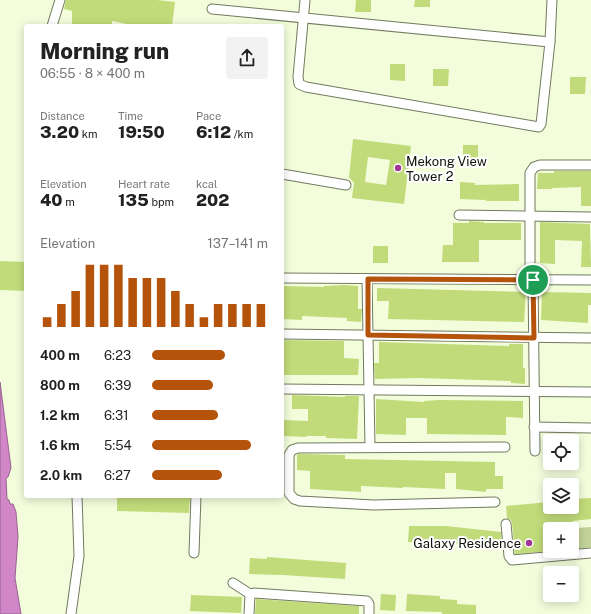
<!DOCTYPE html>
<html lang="en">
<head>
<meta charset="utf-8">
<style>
  :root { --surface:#fff; --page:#f2f2f2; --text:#222; --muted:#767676; --accent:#b45309 }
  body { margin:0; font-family:"Public Sans",sans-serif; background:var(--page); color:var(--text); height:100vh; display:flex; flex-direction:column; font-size:15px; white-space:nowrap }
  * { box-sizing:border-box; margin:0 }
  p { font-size:13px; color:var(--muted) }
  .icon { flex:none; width:22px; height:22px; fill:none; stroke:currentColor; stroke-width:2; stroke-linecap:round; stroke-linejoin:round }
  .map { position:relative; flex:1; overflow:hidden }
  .drawer { position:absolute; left:24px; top:24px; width:260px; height:474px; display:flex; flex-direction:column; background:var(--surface); border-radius:4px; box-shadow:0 2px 10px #0003 }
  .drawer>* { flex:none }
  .buttons { position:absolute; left:543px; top:434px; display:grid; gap:8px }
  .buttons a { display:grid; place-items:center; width:36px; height:36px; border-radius:4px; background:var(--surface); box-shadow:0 2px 10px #0003; font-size:20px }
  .pin { position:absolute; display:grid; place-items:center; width:34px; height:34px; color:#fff; margin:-17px; border:2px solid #fff; border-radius:50%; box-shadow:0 1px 4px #0007 }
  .round { display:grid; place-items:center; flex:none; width:42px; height:42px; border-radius:4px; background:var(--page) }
  .headline { display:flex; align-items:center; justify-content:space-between; height:68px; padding:0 16px }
  h1 { font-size:22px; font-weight:800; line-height:30px }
  .metrics { display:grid; grid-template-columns:repeat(3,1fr); gap:6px; height:68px; padding:4px 16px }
  .metrics div { display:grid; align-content:center }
  .metrics b { font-size:17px; font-weight:800 }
  .metrics small { font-size:11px; font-weight:400 }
  .metrics p { font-size:11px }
  .chart { height:112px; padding:8px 16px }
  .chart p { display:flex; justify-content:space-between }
  .chart svg { width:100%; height:72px; margin-top:4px; stroke:var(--accent); stroke-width:6 }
  ul { padding:0 16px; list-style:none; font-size:13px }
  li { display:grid; grid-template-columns:64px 48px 1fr; align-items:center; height:30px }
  li i { height:10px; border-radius:5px; background:var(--accent) }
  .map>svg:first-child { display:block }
</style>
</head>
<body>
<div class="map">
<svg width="591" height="614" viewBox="0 0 591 614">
  <rect width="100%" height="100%" fill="#f3fddc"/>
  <!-- green -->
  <polygon fill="#c2d39a" points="591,527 591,547 578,549 576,528"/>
  <!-- water -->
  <polygon fill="#d186c8" stroke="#96638e" points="0,382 11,468 8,477 6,478 7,499 9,500 10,504 13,504 16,512 18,537 15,578 21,614 0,614"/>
  <!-- building -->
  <g fill="#c1db7a" fill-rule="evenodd">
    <polygon points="66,0 157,0 175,2 172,26 136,26 112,21 112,26 72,26 72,11 64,9"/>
    <polygon points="356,0 371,0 371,12 355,12"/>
    <polygon points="415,0 430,0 430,7 414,7"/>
    <polygon points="390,64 405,64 405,81 390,80"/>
    <polygon points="433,69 449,69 448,86 433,86"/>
    <polygon points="570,77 586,77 585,94 570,94"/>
    <path d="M 353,139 L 411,146 L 404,204 L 352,198 L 354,183 L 349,177 ZM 368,157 L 390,160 L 386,185 L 365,182 Z"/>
    <rect x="463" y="145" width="15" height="17"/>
    <polygon points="554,171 591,171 591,206 581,206 581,187 552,188 552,189 537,189 538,173 554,173"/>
    <polygon points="460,182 475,183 475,185 519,184 519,201 486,201 486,200 460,199"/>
    <polygon points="469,221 484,222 484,223 521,223 521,240 479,240 479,262 442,262 443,245 453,245 453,223 469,223"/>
    <polygon points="540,222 590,224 591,267 581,267 582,241 555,240 555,264 540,263"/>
    <rect x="373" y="246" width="15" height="17"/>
    <polygon points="0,261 26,262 26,291 0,290"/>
    <polygon points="344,285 358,286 358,309 362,309 361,322 347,321 347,318 325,317 302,316 302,320 282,319 282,286 324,287 324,286"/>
    <polygon points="377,288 526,292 524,322 388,319 389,301 377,301"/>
    <polygon points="542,292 591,293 591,305 588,305 588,323 541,320"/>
    <polygon points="282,340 344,341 344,358 359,359 358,375 282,375"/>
    <polygon points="379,342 509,346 509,344 523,344 523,368 525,368 525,384 511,383 511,381 419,378 375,379 374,363 379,363"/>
    <polygon points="292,395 345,397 345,396 359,396 357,439 326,438 326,436 306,436 306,437 282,436 282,420 308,421 308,409 292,409"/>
    <polygon points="376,399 424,402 424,401 439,400 523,401 523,418 506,417 506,435 427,434 427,418 406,418 406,435 376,434"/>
    <polygon points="299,454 345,455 345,459 495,462 495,476 503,476 503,489 486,489 486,492 456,489 456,473 445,473 445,489 403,487 403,488 361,486 361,492 310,489 310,471 297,470 297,455"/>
    <polygon points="117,496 190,498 189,513 117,511"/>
    <polygon points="591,498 591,519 573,521 574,529 550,529 550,551 515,554 512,523 511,520 507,518 506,506 550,502 550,507 572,507 572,499"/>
    <polygon points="409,526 446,526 501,532 502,548 451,543 408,542"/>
    <polygon points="267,557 346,563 345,579 283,575 249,574 250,558 267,559"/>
    <polygon points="381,594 396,595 395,611 380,610"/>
    <polygon points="407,594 440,596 440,599 457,600 457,604 476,605 476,614 442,614 442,612 406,611"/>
    <polygon points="191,595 242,597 241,613 190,611"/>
    <polygon points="256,599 359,606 359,614 255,614"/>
  </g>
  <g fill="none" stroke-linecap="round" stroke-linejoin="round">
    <defs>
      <g id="minor">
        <polyline points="305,0 298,77 299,84 306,87 539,127 541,124 550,42 552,0"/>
        <polyline points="212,9 550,42"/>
        <polyline points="52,26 60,0"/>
        <polyline points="282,174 346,185"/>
        <polyline points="459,215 591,217"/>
        <polyline points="282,278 591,280"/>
        <polyline points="367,279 370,447"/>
        <polyline points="282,334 591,338"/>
        <polyline points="282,389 591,392"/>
        <polyline points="534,427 591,428"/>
        <polyline points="535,451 533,280 530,267 530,173 534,167 540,165 591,165"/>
        <polyline points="495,502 374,505 300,501 294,499 289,493 289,455 292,450 298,448 505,447"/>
        <polyline points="506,524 509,556 512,560 591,553"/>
        <polyline points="194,553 196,496"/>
        <polyline points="233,583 250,594"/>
        <polyline points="71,614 79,556 77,496"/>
        <polyline points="249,614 250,594 254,593 367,601 369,604 369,614"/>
      </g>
    </defs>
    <!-- minor casing -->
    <use href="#minor" stroke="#717a5d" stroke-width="11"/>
    <!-- minor -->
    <use href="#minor" stroke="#fff" stroke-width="9"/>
  </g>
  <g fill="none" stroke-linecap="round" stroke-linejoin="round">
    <defs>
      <polygon id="route" points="368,279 533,280 534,338 368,335"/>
    </defs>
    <!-- route casing -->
    <use href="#route" stroke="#fff" stroke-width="8"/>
    <!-- route -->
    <use href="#route" stroke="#b45309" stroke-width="5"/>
  </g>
  <!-- markers -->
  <g fill="#a03698" stroke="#fff" stroke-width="1.5">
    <circle cx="398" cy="168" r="4"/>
    <circle cx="529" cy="543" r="4"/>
  </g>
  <g text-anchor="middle" stroke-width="4" stroke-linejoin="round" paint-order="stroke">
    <!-- poi labels -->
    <g font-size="13" fill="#0e1106" stroke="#fff" text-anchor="start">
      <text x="406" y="166">Mekong View<tspan x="406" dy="15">Tower 2</tspan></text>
      <text x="521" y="548" text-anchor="end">Galaxy Residence</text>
    </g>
  </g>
</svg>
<div class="buttons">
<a><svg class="icon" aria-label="locate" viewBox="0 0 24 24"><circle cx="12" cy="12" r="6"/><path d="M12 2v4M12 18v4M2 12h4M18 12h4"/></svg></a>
<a><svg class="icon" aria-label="layers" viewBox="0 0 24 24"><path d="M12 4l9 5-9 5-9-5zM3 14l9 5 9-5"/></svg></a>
<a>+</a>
<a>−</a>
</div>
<div class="pin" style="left:533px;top:280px;background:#1e9e55"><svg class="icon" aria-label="arrive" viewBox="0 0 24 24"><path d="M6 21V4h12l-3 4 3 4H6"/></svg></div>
<section class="drawer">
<div class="headline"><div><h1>Morning run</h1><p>06:55 · 8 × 400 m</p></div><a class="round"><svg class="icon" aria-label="share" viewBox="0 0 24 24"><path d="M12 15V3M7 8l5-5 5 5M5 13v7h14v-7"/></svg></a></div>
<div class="metrics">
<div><p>Distance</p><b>3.20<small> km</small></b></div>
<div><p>Time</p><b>19:50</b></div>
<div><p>Pace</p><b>6:12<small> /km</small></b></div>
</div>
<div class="metrics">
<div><p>Elevation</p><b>40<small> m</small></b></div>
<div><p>Heart rate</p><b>135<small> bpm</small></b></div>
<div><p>kcal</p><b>202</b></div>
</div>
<div class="chart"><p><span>Elevation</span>137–141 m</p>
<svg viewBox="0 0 160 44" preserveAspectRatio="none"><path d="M5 44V38M15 44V30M25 44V22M35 44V6M45 44V6M55 44V6M65 44V14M75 44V14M85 44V14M95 44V22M105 44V30M115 44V38M125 44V30M135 44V30M145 44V30M155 44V30"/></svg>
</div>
<ul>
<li><b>400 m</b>6:23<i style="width:63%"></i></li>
<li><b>800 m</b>6:39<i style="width:53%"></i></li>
<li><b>1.2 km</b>6:31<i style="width:57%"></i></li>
<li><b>1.6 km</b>5:54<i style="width:85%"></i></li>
<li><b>2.0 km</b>6:27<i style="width:60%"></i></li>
</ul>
</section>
</div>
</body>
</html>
